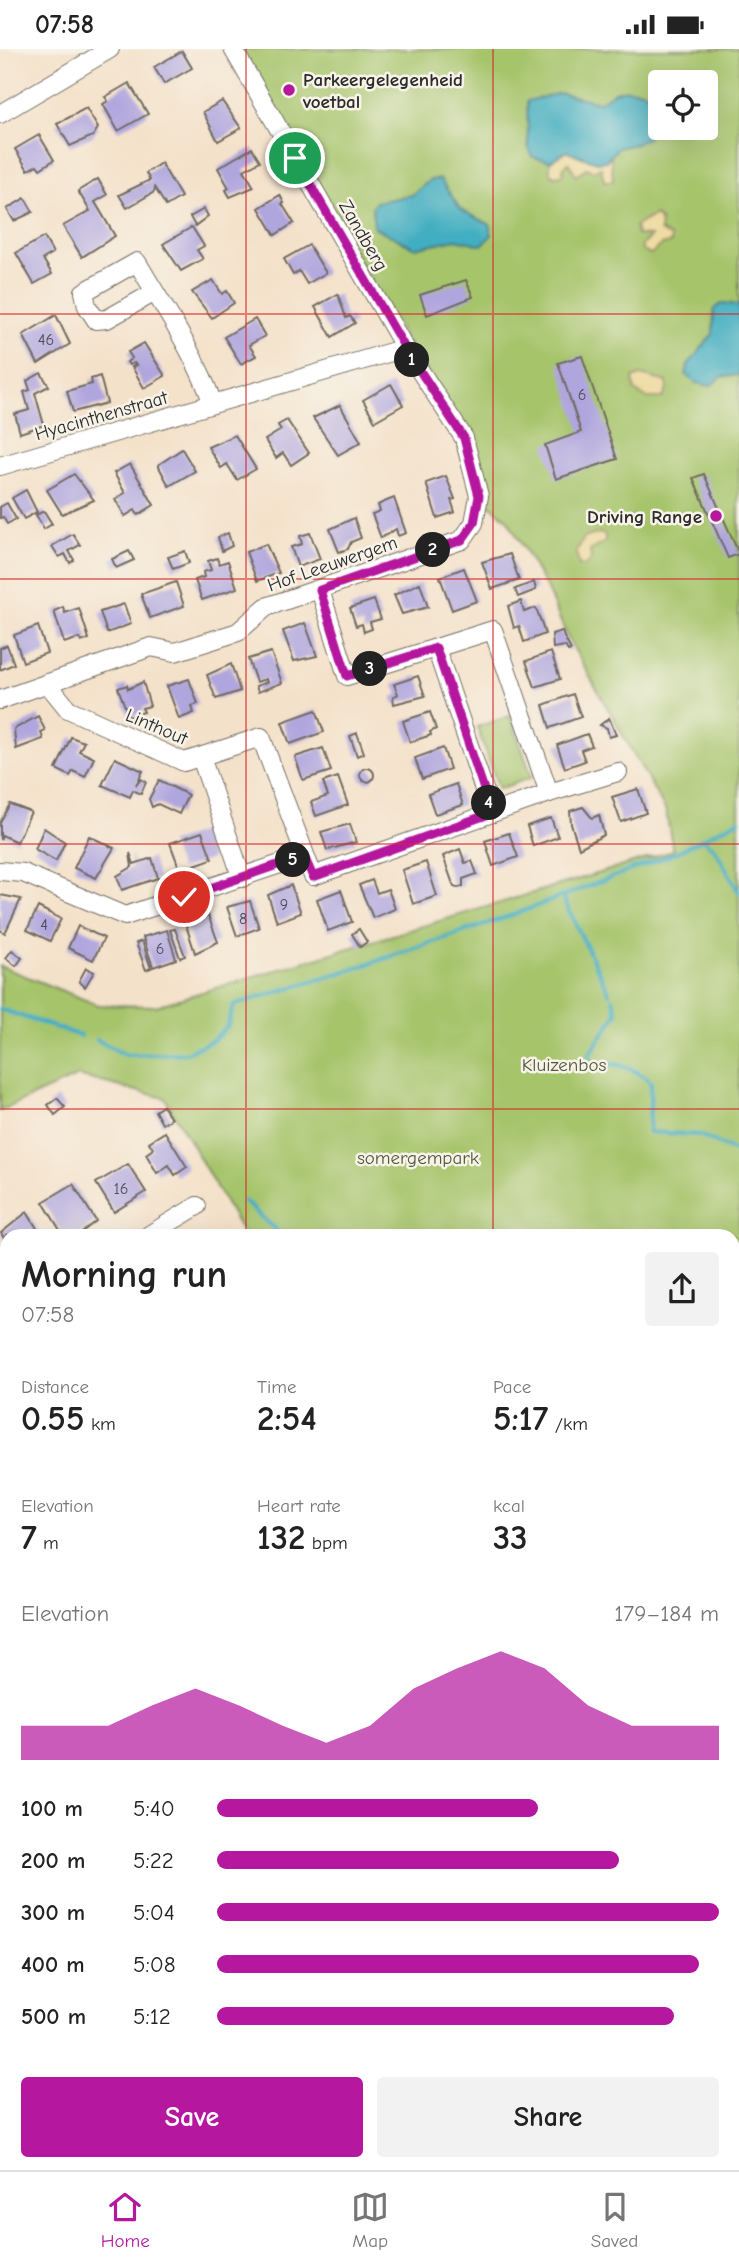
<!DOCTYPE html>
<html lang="en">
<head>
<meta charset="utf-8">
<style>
  :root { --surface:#fff; --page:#f2f2f2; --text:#222; --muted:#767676; --line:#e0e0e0; --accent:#b5179e }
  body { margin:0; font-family:"Comic Neue",sans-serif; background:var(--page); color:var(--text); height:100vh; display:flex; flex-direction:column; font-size:26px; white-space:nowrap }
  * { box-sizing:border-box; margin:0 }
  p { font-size:23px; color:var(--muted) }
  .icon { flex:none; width:38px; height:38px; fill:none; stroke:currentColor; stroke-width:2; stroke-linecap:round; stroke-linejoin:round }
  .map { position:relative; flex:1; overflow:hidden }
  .details { position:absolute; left:0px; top:1180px; width:740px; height:942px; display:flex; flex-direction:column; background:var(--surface); border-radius:21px 21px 0 0; box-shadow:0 7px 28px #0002 }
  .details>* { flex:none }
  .controls { position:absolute; left:648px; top:21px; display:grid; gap:14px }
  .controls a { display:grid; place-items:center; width:70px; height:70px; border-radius:7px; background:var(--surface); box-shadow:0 7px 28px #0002; font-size:35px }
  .pin { position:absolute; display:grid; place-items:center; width:60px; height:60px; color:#fff; margin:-30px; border:4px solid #fff; border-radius:50%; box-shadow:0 2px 7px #0007 }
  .km { position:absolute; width:35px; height:35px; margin:-18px; border-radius:50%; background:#222; color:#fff; font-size:19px; line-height:35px; text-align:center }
  .round { display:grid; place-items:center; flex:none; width:74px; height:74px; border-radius:7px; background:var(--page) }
  .overview { display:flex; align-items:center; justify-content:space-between; height:119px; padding:0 21px }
  h1 { font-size:38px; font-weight:600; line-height:52px }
  .metrics { display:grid; grid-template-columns:repeat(3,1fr); gap:10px; height:119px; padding:7px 21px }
  .metrics div { display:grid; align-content:center }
  .metrics b { font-size:35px; font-weight:600 }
  .metrics small { font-size:19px; font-weight:400 }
  .metrics p { font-size:19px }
  .chart { height:196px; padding:14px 21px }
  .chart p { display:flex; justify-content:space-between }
  .chart svg { width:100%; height:126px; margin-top:7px; fill:var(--accent); opacity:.7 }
  .cta { display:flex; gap:14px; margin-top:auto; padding:14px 21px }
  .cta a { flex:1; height:80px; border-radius:7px; background:var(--accent); color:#fff; font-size:28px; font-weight:600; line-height:80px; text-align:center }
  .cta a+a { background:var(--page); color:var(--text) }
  ul { padding:0 21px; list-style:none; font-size:23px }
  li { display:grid; grid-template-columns:112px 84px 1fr; align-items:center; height:52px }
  li i { height:18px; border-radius:9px; background:var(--accent) }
  .status { display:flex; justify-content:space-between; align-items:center; height:49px; padding:0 35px; background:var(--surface); direction:ltr }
  .status svg { height:19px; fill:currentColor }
  .tab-bar { display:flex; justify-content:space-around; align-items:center; height:98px; border-top:2px solid var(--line); background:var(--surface); font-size:19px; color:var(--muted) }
  .tab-bar a { display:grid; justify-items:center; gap:4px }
  .tab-bar .active { color:var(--accent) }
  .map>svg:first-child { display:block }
</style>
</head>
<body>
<div class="status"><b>07:58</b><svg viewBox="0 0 49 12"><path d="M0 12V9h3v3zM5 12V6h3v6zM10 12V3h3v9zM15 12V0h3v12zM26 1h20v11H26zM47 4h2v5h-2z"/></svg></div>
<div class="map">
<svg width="739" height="2121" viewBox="0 0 739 2121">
  <rect width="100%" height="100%" fill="#f7f3e8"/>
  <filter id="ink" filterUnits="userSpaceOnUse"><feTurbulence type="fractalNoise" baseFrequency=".0143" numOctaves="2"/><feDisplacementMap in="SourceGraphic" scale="14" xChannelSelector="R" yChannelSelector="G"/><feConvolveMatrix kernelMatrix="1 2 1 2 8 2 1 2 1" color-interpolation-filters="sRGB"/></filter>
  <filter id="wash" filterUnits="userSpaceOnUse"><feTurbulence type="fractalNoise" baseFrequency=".00686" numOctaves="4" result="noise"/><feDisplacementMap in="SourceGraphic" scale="28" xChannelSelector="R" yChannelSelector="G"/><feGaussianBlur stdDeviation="1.57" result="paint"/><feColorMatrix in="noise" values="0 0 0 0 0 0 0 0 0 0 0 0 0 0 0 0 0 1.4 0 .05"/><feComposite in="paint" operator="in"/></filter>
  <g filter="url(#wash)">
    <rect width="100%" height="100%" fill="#f4e1c9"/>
    <!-- green -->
    <g fill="#a6c46b" stroke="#68784b" stroke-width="2" fill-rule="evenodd">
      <path d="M 233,0 L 739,0 L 739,2121 L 368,2121 L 366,2114 L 733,2114 L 733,1186 L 244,1186 L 165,1049 L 78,1027 L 0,1062 L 0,917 L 98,956 L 156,957 L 673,802 L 666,762 L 568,589 L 546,538 L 507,470 L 479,447 L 464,389 ZM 660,33 L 705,33 L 705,79 L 660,79 Z"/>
      <polygon points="510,667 532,728 499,740 477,678"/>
    </g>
    <!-- sand -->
    <g fill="#eeda9e" stroke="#8c8264" stroke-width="2">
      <polygon points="567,102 587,110 606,112 611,106 613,132 604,132 601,118 593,122 587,119 576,126 569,114 564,117 562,126 554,127 550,123 550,112"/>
      <polygon points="655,166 661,173 660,182 671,188 671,194 661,196 651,205 642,202 642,196 651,187 637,186 635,177"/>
      <polygon points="641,326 667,333 667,340 663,349 647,349 635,342 633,329"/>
      <polygon points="599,484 605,486 605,493 590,502 591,511 585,517 579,516 576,503 584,489"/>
    </g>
    <!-- water -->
    <g fill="#42aec1" stroke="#366c76" stroke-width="2">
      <polygon points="627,40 643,42 655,53 657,72 648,88 636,95 618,99 606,112 597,113 567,102 550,112 532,108 528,96 527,52 560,44 599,53 614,43"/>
      <polygon points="440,130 461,161 489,175 492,186 482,196 456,190 415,199 374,178 372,158 376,153 412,146 430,131"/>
      <polygon points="723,254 739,256 739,326 721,328 710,337 696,334 686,326 688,316 713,285 714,260"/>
    </g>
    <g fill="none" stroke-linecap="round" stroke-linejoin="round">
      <!-- stream -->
      <g stroke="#42aec1" stroke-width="4.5">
        <polyline points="704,791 715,800 739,843"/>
        <polyline points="675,804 739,771"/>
        <polyline points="562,847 609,944"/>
        <path d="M 613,950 L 617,964 L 589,1006 L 590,1011 C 601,1018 607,1014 619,1016 C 631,1019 642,1025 651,1033 L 649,1083 L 700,1086 L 739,1104"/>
        <polyline points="0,960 81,987"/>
        <polyline points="97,991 126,1006 186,1004 213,991 227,978 234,956 353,920 513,866 673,805"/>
        <polyline points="244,1152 281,1186"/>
      </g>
    </g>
    <g id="blocks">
      <!-- building -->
      <g fill="#b0a6de">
        <polygon points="182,2 192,19 164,35 154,18"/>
        <polygon points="129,34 148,65 118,82 103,55 108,52 105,48"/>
        <polygon points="222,52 241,79 218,92 203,63"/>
        <polygon points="86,59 98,79 93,87 70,97 57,75"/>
        <polygon points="39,86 54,111 40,120 37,116 28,121 15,100"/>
        <polygon points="252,99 260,112 244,121 254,138 230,148 226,141 229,139 218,119"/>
        <polygon points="161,114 181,148 166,157 155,139 154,143 127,159 119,146 150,131 146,124"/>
        <polygon points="98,130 107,146 95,153 115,187 82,208 63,177 90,162 78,142"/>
        <polygon points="280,146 284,154 282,155 294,174 275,186 259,159"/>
        <polygon points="25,149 33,163 14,172 7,160"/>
        <polygon points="204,160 208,167 195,177 190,168"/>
        <polygon points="192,178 204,197 197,201 203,210 181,222 163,195"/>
        <polygon points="44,188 53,204 43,210 52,225 34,235 16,204"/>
        <polygon points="309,196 326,224 307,235 299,222 293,226 284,210"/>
        <polygon points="213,231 222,245 227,242 234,254 212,269 192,243"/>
        <polygon points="466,231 473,248 427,266 420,246"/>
        <polygon points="338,245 346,269 350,267 355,274 332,288 315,258"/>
        <polygon points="56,266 70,295 38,315 23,286"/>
        <polygon points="255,270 265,287 249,296 256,307 241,315 224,288"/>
        <polygon points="144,294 165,327 144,339 132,318 136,316 134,314 129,316 127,313 132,309 128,303"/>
        <polygon points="582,307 617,410 556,430 545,396 581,383 558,314"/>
        <polygon points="41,324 49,337 35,344 44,376 20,384 15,365 29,361 24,343 30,341 27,332"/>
        <polygon points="100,327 107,354 73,363 67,342 92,335 91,330"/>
        <polygon points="391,335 403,356 375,372 363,351"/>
        <polygon points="340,356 361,393 338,406 313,369"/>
        <polygon points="287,371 309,404 291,416 283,404 276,409 265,391 281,381 278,376"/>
        <polygon points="235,386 256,420 237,431 227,415 221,419 208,398"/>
        <polygon points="182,400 195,422 169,437 158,416"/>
        <polygon points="130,415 154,456 138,466 135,461 125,467 115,450 125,444 114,424"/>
        <polygon points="74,425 94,451 62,465 47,441"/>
        <polygon points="704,425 739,505 728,509 693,429"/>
        <polygon points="446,427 455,450 451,451 455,463 437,469 426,434"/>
        <polygon points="26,441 37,463 24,470 12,449"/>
        <polygon points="394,449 406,484 398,487 396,480 381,489 372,465 380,462 378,456 382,454"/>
        <polygon points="7,454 16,470 7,475 3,468 0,469 0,458"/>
        <polygon points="44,462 52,475 44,480 36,466"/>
        <polygon points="354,469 361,489 351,493 348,500 339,503 330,480"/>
        <polygon points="228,484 232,497 222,502 218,488"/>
        <polygon points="310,484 320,510 298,518 291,498 302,495 300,487"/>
        <polygon points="73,485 80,496 69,502 74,511 70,514 65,505 59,508 52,497"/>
        <polygon points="266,495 279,524 257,532 246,503"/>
        <polygon points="129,502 134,511 116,519 112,510"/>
        <polygon points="185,502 189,514 173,520 168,508"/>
        <polygon points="510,505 519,531 492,540 482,513"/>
        <polygon points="217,509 219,515 228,512 237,539 202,551 195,531 204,528 203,523 211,521 208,512"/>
        <polygon points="464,519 477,552 452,561 440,528"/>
        <polygon points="176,533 184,557 150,569 141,545"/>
        <polygon points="534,533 536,541 518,548 515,540"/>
        <polygon points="420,534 428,558 402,565 394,546"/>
        <polygon points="374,551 381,570 370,573 372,580 364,583 362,575 356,577 350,559"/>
        <polygon points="521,552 524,563 536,559 545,585 524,593 519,577 514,579 508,557"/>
        <polygon points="124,555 131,575 107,584 100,563"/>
        <polygon points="63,558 65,564 79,559 89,590 81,593 79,589 64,594 54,562"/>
        <polygon points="305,574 317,607 294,612 283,582"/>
        <polygon points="38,577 47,604 23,613 14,586"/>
        <polygon points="562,582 564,588 571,601 568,602 565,597 553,599 552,585"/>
        <polygon points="7,596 14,615 0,621 0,599"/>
        <polygon points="271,603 282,634 258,643 256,637 267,633 266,630 256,633 248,610"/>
        <polygon points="551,603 560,630 535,638 526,612"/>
        <polygon points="231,615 240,642 216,650 207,626"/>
        <polygon points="418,627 425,647 394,655 393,648 398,645 394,635"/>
        <polygon points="189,630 198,655 192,657 194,664 179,670 167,637"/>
        <polygon points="143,633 150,657 142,659 144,663 129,668 118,639 127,636 128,640"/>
        <polygon points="573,645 581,668 550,679 543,656"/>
        <polygon points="316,661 324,683 290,695 282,673"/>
        <polygon points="430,663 436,680 430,683 431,686 410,693 403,672"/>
        <polygon points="38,667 45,681 41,683 43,690 16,700 14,680"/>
        <polygon points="609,669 616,686 609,688 607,679 600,676"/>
        <polygon points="357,684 364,704 357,707 350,687"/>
        <polygon points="587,685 592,697 581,701 585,712 565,719 557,696"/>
        <polygon points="71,688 84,693 79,702 94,709 85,728 73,722 70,727 56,720"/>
        <polygon points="323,699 331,722 303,731 295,708"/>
        <polygon points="443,699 450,720 422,730 415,709"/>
        <polygon points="115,709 143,722 136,736 141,730 146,733 141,745 133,741 130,748 102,736"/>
        <circle cx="367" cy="726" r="7"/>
        <polygon points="338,728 348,756 316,767 311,753 328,747 323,733"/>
        <polygon points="159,731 188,746 179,765 158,755 152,758 149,750"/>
        <polygon points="456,735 463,756 435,765 428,745"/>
        <polygon points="638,740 646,764 621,773 612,748"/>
        <polygon points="10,755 31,763 17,793 2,786 0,791 0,773"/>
        <polygon points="583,758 592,769 599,766 604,786 579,799 571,775 570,762"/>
        <polygon points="551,769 558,788 533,797 527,777"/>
        <polygon points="350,775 356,793 327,801 321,783"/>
        <polygon points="44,779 65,793 56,812 35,800"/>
        <polygon points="202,783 212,810 180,821 170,794"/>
        <polygon points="509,784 518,808 493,817 485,792"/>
        <polygon points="89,787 114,799 96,829 74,819"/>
        <polygon points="460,800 465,814 472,812 477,825 463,830 463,837 457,839 454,838 443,807"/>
        <polygon points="130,804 134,815 152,809 158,829 122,841 117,827 132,818"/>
        <polygon points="426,813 437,847 413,855 402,821"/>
        <polygon points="372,831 377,844 388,840 395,860 373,869 359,836"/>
        <polygon points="291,836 301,864 277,873 268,846"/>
        <polygon points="341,841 352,873 328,882 317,850"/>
        <polygon points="0,846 21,850 5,884 0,881"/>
        <polygon points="250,852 259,879 237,887 227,858"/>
        <polygon points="38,858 61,870 50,892 27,881"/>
        <polygon points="208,866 218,893 195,904 186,876"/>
        <polygon points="78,877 104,889 93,911 68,899"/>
        <polygon points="175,880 185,907 180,909 170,881"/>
        <polygon points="359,880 367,893 360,898 352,885"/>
        <polygon points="167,881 176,910 153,918 143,888"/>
        <polygon points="142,892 151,919 146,921 136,894"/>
        <polygon points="12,901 22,909 16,917 6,909"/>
        <polygon points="86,919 94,923 85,938 79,932"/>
        <polygon points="57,1049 65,1058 55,1066 48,1056"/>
        <polygon points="163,1057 171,1070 162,1075 155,1062"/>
        <polygon points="165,1083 187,1118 175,1126 169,1116 157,1124 146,1105 153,1100 149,1093"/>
        <polygon points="128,1115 146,1143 114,1163 96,1134"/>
        <polygon points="73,1135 96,1172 78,1186 63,1186 43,1153"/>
        <polygon points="27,1163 41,1186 7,1186 7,1194 1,1184"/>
        <polygon points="274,2114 306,2114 308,2121 268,2121 266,2117"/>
        <polygon points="314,2114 356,2114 358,2118 323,2121 321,2117 316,2119"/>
      </g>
    </g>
  </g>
  <g filter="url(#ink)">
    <use href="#blocks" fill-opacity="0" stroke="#716b62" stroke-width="2"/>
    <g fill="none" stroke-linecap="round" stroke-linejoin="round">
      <defs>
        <g id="street">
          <polyline points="0,65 110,0"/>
          <path d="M 155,243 L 107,270 L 96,271 L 87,257 L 84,243 L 137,213 C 164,259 195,304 213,355"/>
          <polyline points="0,417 405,299"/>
          <polyline points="436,599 492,764"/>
          <polyline points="47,634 68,660 184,713 261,688 313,827 549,744 493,581 347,627 320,541"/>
          <polyline points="0,651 151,598 175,603 238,583 266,558 462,491 474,474 479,447 464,389 405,299 233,0"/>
          <polyline points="201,708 242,829"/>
          <polyline points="549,744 618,723"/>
          <polyline points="0,822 23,824 125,867 304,807"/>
          <polyline points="149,1186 197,1157"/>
          <polyline points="0,1277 7,1272"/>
          <polyline points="0,1995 7,2015"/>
          <polyline points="43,2114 45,2121"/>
          <polyline points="193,2121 214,2114"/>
        </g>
      </defs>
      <!-- street casing -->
      <use href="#street" stroke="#716b62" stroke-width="20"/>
      <!-- street -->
      <use href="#street" stroke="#fff" stroke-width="18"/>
    </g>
  </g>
  <g fill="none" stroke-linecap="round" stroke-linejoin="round" filter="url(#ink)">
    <defs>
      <polyline id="route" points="184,848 304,807 313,828 492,764 436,599 347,627 320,541 462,491 474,474 479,447 464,389 405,299 295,109"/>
    </defs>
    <!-- route casing -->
    <use href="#route" stroke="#fff" stroke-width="14"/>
    <!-- route -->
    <use href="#route" stroke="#b5179e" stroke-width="9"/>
  </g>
  <!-- grid -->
  <path fill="none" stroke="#d62828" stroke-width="2" stroke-opacity="0.55" d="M 246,0 L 246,1186M 493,0 L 493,1186M 0,265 L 739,265M 0,530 L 739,530M 0,795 L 739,795M 0,1060 L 739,1060M 0,1326 L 7,1326M 733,1326 L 739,1326M 0,1591 L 7,1591M 733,1591 L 739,1591M 0,1856 L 7,1856M 733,1856 L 739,1856M 246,2114 L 246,2121M 493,2114 L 493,2121"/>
  <!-- markers -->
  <g fill="#b5179e" stroke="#f7f3e8" stroke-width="2.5">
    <circle cx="289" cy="41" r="7"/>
    <circle cx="716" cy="467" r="7"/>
  </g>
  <g text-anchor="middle" stroke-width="5" stroke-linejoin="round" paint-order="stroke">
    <!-- number labels -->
    <g font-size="16" fill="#4c4a58">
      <text x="46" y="296">46</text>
      <text x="582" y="351">6</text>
      <text x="284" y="861">9</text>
      <text x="243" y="875">8</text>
      <text x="44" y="881">4</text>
      <text x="160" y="905">6</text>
      <text x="121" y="1145">16</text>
    </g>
    <!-- poi labels -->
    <g font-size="19" font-weight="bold" fill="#2b2b2b" stroke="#f7f3e8" text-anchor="start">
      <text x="303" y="37">Parkeergelegenheid<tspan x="303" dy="22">voetbal</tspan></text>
      <text x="702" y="474" text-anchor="end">Driving Range</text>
    </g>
    <!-- street labels -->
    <g font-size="19" fill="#2b2b2b" stroke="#f7f3e8">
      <text transform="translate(364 186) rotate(60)" y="7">Zandberg</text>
      <text transform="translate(101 366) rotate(-16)" y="7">Hyacinthenstraat</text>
      <text transform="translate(332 514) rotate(-19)" y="7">Hof Leeuwergem</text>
      <text transform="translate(157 677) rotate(23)" y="7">Linthout</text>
    </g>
    <!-- park labels -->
    <g font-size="19" fill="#50593e" stroke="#f7f3e8">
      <text x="564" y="1022">Kluizenbos</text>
      <text x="418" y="1115">somergempark</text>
    </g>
  </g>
</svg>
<div class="controls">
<a><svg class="icon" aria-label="locate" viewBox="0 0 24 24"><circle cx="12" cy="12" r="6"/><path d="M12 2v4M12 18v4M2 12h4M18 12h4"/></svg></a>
</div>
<div class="pin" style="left:295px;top:109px;background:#1e9e55"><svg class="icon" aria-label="arrive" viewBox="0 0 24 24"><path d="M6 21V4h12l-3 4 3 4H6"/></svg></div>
<div class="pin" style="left:184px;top:848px;background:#d93025"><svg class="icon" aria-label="check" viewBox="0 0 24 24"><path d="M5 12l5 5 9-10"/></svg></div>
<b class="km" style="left:412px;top:311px">1</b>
<b class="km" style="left:433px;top:501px">2</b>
<b class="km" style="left:370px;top:620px">3</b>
<b class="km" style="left:489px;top:754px">4</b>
<b class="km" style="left:293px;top:811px">5</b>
<section class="details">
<div class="overview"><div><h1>Morning run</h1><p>07:58</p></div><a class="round"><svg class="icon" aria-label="share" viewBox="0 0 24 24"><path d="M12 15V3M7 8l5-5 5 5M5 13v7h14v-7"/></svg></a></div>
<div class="metrics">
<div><p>Distance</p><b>0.55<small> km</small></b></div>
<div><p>Time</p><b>2:54</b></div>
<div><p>Pace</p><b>5:17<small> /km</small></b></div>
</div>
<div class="metrics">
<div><p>Elevation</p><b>7<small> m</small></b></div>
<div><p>Heart rate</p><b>132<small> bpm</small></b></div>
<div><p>kcal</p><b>33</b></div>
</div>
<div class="chart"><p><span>Elevation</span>179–184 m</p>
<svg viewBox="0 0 160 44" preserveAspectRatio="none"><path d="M0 44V32L10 32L20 32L30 25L40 19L50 25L60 32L70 38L80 32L90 19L100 12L110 6L120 12L130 25L140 32L150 32L160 32V44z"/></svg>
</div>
<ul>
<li><b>100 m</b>5:40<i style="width:64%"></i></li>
<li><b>200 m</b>5:22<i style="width:80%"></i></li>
<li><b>300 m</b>5:04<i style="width:100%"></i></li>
<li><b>400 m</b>5:08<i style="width:96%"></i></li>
<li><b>500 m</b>5:12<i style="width:91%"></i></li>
</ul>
<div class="cta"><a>Save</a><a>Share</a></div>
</section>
</div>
<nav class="tab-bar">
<a class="active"><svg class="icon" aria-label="home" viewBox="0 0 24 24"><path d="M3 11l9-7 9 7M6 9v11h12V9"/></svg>Home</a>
<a><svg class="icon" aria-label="map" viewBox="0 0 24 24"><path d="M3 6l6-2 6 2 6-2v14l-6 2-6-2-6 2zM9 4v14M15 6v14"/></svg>Map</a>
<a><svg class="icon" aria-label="saved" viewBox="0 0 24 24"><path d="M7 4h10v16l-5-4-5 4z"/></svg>Saved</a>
</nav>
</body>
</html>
